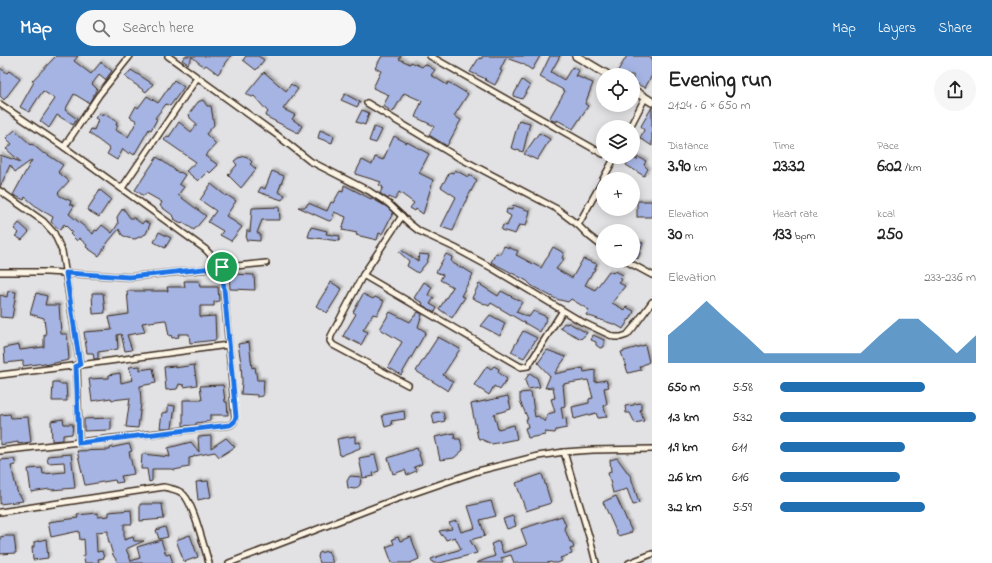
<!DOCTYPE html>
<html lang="en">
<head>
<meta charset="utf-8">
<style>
  :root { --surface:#fff; --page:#f6f6f6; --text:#222; --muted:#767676; --accent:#1f6fb2 }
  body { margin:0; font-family:"Indie Flower",sans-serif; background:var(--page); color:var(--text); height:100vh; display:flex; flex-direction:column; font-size:15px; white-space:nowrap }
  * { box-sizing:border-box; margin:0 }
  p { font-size:13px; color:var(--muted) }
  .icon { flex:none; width:22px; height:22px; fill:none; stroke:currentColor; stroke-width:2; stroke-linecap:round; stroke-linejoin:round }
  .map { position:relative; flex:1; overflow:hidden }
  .drawer { display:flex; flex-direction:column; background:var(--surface); width:340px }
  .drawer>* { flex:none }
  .buttons { position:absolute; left:596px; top:12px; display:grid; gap:8px }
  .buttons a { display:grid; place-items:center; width:44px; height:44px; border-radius:50%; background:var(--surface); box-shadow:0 2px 10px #0003; font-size:20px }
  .pin { position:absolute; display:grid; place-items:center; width:34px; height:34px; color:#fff; margin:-17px; border:2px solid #fff; border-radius:50%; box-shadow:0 1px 4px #0007 }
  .round { display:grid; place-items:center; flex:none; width:42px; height:42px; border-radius:21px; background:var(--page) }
  .head { display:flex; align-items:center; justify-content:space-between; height:68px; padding:0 16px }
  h1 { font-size:22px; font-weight:700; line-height:30px }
  .figures { display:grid; grid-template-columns:repeat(3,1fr); gap:6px; height:68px; padding:4px 16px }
  .figures div { display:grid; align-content:center }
  .figures b { font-size:17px; font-weight:700 }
  .figures small { font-size:11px; font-weight:400 }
  .figures p { font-size:11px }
  .chart { height:112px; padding:8px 16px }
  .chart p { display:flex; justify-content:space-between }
  .chart svg { width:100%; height:72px; margin-top:4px; fill:var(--accent); opacity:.7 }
  ul { padding:0 16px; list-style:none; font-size:13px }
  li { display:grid; grid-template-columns:64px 48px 1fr; align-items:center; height:30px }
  li i { height:10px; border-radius:5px; background:var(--accent) }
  header { display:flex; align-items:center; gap:24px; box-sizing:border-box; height:56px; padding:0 20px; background:var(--accent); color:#fff }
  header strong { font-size:19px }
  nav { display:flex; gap:22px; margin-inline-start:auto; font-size:14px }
  .search { width:280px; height:36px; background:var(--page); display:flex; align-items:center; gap:10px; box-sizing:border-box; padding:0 14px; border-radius:22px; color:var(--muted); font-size:15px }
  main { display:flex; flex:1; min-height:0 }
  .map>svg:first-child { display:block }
</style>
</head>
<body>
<header>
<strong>Map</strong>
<div class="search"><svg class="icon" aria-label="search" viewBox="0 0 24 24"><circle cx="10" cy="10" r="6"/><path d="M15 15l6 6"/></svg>Search here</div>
<nav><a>Map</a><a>Layers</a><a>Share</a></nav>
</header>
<main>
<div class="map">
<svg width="652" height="507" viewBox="0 0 652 507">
  <defs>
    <filter id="shadow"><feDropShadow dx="2" dy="-2" stdDeviation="1" flood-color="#0004"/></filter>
  </defs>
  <rect width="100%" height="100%" fill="#e2e2e4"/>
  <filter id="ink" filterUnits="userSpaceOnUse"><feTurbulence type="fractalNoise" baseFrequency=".025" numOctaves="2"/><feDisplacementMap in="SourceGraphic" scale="8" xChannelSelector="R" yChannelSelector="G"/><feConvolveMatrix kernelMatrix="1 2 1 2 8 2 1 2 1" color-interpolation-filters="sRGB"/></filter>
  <g filter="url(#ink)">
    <!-- building -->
    <g fill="#a5b4e3" stroke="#3b2a1e" filter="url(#shadow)">
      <polygon points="56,0 78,0 74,5 91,18 101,6 112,15 105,24 99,19 92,28 97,33 89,47 74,38 65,54 77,63 73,69 57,59 49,72 40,65 55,43 43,35 38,42 29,56 20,51 34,26 32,25"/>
      <polygon points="185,0 231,0 218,18 206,9 204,11 192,1 188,8 182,4"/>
      <polygon points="246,0 258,0 264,4 256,14 243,4"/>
      <polygon points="382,0 401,0 399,3 410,8 411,6 422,11 425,8 435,14 431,19 447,29 448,26 468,38 454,60 461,64 447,90 429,79 434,70 415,61 422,45 404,37 393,56 383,50 389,39 373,32 381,15 375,12"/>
      <polygon points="483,0 540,0 532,14 523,8 506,2 500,14 502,15 495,29 485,24 486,23 470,16 479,2 481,3"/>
      <polygon points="550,0 560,0 551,16 564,24 572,11 579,15 576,20 593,27 585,48 588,50 573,73 557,64 557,66 549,63 565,35 540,21"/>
      <polygon points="627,0 648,0 652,2 652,19 645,32 633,26 633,19 623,19 617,16"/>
      <polygon points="0,12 7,17 9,15 20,23 4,44 0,40"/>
      <polygon points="131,14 153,28 146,36 125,21"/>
      <polygon points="264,16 286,35 291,28 298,33 283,53 295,59 292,63 302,70 298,77 265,60 268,56 254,40 252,41 246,38"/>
      <polygon points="174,24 184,31 170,50 166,48 155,62 157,63 151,74 149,73 134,99 130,96 129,98 123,93 117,104 107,98 110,93 89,77 91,73 94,74 98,64 95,62 99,57 102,60 103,57 117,66 116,69 118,70 115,74 128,81 137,65 130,61 136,50 138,52 147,40 158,47"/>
      <polygon points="522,24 530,30 522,43 513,40"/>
      <polygon points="345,38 360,46 357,51 341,44"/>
      <polygon points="203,44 207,50 211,50 214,69 206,78 216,88 205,100 218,109 210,117 208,115 198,125 186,115 196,106 164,84 167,80 169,81 179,66 191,76 197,68 190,62 189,58 198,46"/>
      <polygon points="652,51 652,90 640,82 644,74 641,70"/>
      <polygon points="362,54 369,57 365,69 356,66"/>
      <polygon points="519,64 530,67 523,96 511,92"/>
      <polygon points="374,71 382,74 376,87 369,85"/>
      <polygon points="15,74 31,89 32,88 44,98 45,97 63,109 58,116 69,125 58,137 60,140 71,145 70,148 74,150 69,158 93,178 95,174 97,175 102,169 112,177 118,168 117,161 123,152 130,162 134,162 142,168 144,165 150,168 146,178 135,183 128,182 122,179 119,173 108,186 99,200 86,191 87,189 79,182 77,185 70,178 72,176 64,168 60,174 51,166 53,161 38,152 25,141 24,144 13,139 32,104 15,116 10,109 0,131 0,99 21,106 6,93 12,88 6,82"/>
      <polygon points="320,74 334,80 332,87 318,82"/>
      <polygon points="539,77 550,83 537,104 524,98"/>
      <polygon points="394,80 407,87 407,86 429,98 419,117 433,124 423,158 416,153 415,155 410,152 414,147 399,136 395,144 389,141 388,143 380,137 383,131 379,129 381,126 355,118 362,104 372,109 375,101 383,104"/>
      <polygon points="246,100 252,106 250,108 256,113 241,132 228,119 237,109 234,105 238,102"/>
      <polygon points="157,101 179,117 180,116 185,119 179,128 184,131 178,139 206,160 194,174 182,166 181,167 174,163 175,162 171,158 160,150 162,146 146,137 144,140 135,134"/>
      <polygon points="631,101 637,104 638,101 646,105 644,109 648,113 644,120 626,109"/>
      <polygon points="455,114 468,121 469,119 477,124 464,148 453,175 441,171 456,141 441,131 450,116 453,117"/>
      <polygon points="272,115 284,120 278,136 285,139 282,144 258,136 261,131 265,133"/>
      <polygon points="211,128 226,140 227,139 236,145 226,160 242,171 231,185 220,179 223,175 208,166 216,155 200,144"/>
      <polygon points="344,129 371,143 371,142 387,151 393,157 382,178 379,177 377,184 356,179 357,177 342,174 346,161 334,156 332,164 329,165 298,151 306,151 308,147 327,155 331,146 333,147 340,135 343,136"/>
      <polygon points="100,134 111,143 99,161 87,154"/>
      <rect x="637" y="145" width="15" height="16"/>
      <polygon points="513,149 530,155 526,170 519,169 515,178 501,174 503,169 507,170 511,160 506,157 507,153 512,154"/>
      <polygon points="279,151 280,164 262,164 257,177 260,178 260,185 246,184 247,174 250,176 252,152"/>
      <polygon points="19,167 29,176 22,184 15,180 19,177 14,173"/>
      <polygon points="311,171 327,175 326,178 340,180 339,185 308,181"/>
      <polygon points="159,176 171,182 165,192 154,186"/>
      <polygon points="634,185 643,187 638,203 633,201"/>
      <polygon points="504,190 518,195 516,199 541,212 553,191 564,197 562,202 564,203 556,213 572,222 583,203 597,208 594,215 593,215 585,229 595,234 609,215 613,217 615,215 623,219 620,222 622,224 619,227 625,230 612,247 625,254 626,251 634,255 630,264 629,263 623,273 616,269 586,259 589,254 571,243 568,246 556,243 532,230 527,225 491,206 496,197 500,198"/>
      <polygon points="401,194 418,205 419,198 429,199 427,206 418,217 407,210 409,205 399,196"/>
      <polygon points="446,198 452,201 451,206 463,213 463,212 473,218 461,240 465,241 452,262 439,253 453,231 440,224 443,219 436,216"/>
      <polygon points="229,218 254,219 255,234 230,233"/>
      <polygon points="184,225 199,225 200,231 218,231 219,245 214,246 214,250 200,250 200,261 215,260 216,284 190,287 189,278 178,278 179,281 172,282 171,279 169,280 166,264 165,264 142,267 145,276 127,279 132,294 125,295 121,278 117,279 118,293 98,296 98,303 94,303 93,297 87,297 84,276 112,274 109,261 129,258 127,235 168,235 167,231 185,231"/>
      <polygon points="331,226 342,233 327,257 316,250"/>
      <polygon points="424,226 432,231 428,239 434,242 430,248 437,252 435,256 422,249 423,247 414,242"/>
      <polygon points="479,228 498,240 501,235 522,246 516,256 529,261 533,255 547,261 540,276 491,247 489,250 472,242"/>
      <polygon points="8,235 16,236 12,262 0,261 0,239 7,241"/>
      <polygon points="36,237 47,240 45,249 59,249 61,278 67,278 69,304 45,309 45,307 23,310 23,305 5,307 4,292 19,289 20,294 44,291 44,279 46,279 44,262 30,258"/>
      <polygon points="92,237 103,237 105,257 93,258"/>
      <polygon points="363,238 373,243 375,241 384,245 377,259 373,258 363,274 368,276 361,289 343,280 356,258 353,256"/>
      <polygon points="390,256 410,266 414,260 415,260 418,256 422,258 418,271 426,276 401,319 388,311 402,286 380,273"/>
      <polygon points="490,259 505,267 500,280 481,270"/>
      <polygon points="564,267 566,268 569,267 587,277 581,283 560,272"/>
      <polygon points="523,275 537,282 524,302 511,296"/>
      <polygon points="593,279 604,284 604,291 600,292 596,289 596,286 591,284"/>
      <polygon points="438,281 460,293 443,319 453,326 448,335 416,315"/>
      <polygon points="249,286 252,312 255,311 257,324 264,324 263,340 257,341 257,339 241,338 242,325 241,307 238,288"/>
      <polygon points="645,289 649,306 639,311 641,314 628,317 621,296"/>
      <polygon points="547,294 566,301 554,318 583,312 584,316 595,314 595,326 606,324 609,331 604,332 607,348 603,349 607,361 598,362 596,357 574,363 572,351 589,347 589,343 593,342 588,324 563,328 565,350 561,351 563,363 566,362 567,372 556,374 555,377 545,376 545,379 528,382 525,372 528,371 526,363 528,363 520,345 520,337 531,336 535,361 538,360 545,366 548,358 555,356 551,343 555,342 553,331 545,332 550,320 538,307"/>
      <polygon points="194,309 197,329 184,331 184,329 179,328 177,333 166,334 164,311 175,310 175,312"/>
      <polygon points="140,310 140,314 153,312 156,327 140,330 141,347 138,372 126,371 130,342 112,344 111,342 92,345 89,323 109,322 109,319 120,317 121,327 133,324 129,311"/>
      <polygon points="487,310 491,313 494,310 499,313 498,316 507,323 500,334 494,330 489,339 474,329"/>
      <polygon points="530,317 537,322 540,331 528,333 525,324"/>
      <polygon points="53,326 59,326 59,328 66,328 67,345 52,345"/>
      <polygon points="223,329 225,346 227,346 228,359 210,359 210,365 196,367 196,369 183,370 183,344 202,344 200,330"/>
      <polygon points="508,340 511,353 494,358 498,373 514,369 517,383 492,388 478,382 471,348"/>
      <polygon points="641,347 641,354 640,354 644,365 635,367 630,357 626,357 625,350 634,349 634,348"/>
      <polygon points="168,349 175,350 172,372 160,372 162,357 168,356"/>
      <polygon points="404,355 405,363 391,365 392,369 385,371 382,359"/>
      <polygon points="443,356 445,365 434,368 432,357"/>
      <polygon points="10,358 11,362 28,361 31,386 18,388 18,386 0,389 0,359"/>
      <polygon points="111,362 111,374 84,375 84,363"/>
      <polygon points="63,363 64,368 73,368 72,378 63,379 63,384 52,385 51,365"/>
      <polygon points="454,377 455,383 460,383 463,394 454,402 440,404 435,381"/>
      <polygon points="211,380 211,392 226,382 235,391 219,401 215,396 194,400 194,401 189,402 189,411 174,414 173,413 152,413 152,425 149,426 147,413 141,413 142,398 170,401 168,392 191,386 199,396 198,381"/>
      <polygon points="355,380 355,387 360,386 360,392 340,400 337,383"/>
      <polygon points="129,388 132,395 129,396 134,418 121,420 123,426 116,427 115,424 85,429 77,395 110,394 110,392"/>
      <polygon points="417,392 422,408 414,411 416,415 407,419 405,414 393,418 388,402"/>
      <polygon points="71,398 75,432 51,434 50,433 31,436 28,413 42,412 43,418 65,416 64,406 48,407 47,400"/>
      <polygon points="375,399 379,415 373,417 374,420 363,422 359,402"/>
      <polygon points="617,402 631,421 639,447 633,449 627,433 613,437 608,417 611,416 610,404"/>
      <polygon points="14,403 16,409 11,410 18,439 20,439 23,445 0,448 0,404"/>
      <polygon points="542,418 551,447 526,455 516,427"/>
      <polygon points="350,420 361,421 360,429 355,433 348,432 347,425"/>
      <polygon points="208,425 211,441 198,444 196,426"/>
      <polygon points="616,440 632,476 618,480 603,446"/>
      <polygon points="491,445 496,460 480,464 485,480 470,484 477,497 440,507 433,507 431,503 461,493 455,481 446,484 444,480 442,480 439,475 452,473 449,467 457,465 461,476 475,472 468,450"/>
      <polygon points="140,448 162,448 164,463 140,465"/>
      <polygon points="131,454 132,468 124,468 124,484 133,481 134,485 144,485 126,493 131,505 140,502 137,491 161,484 166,499 170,498 173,507 118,507 113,499 108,483 108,475 96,476 97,496 102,495 104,502 98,503 99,507 85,507 83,500 85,499 84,483 80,484 79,475 51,481 48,466 78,462 77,459 98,457 98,461 109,460 109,456"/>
      <polygon points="513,460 516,470 507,473 503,463"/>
      <polygon points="562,460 566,470 564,471 570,486 572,486 574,492 570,493 572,498 560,502 562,505 558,507 552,507 551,506 548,507 514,507 511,499 501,502 503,507 476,507 495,500 491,488 499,485 503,497 527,489 521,473"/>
      <polygon points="165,471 168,481 159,483 156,474"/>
      <polygon points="190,479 198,501 184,506 176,484"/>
      <polygon points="6,480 14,480 16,497 0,498 0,481"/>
      <polygon points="398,481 400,485 411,481 419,503 410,507 392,507 386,491 394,488 392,483"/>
      <polygon points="46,483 48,502 33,504 32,491 34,491 34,486"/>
      <polygon points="328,495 333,507 320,507 318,501 319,497"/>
    </g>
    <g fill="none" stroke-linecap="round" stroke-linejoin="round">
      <defs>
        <g id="street">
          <polyline points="168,0 277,79 310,105 369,135 389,148 410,168 419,175 455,192 492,212 582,266 614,281 621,281 627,279 633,272 652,246"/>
          <polyline points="430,0 603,98"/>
          <polyline points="367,47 452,98 557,153 578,169 589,180 603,191"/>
          <polyline points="0,48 64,91 205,193 222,211 235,361 234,366 230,369 0,395"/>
          <polyline points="630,71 645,42"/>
          <polyline points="64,91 99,39 130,0"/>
          <polyline points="603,123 615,101"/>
          <polyline points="122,132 197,22"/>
          <polyline points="0,135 43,165 54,177 62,195 80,309"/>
          <polyline points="402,160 363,219 521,311 528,310 562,256"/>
          <polyline points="578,169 603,124"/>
          <polyline points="626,205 652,219"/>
          <polyline points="0,216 47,216 129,221 266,207"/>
          <polyline points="363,219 331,280 330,285 333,289 408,329"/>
          <polyline points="77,310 79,387"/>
          <polyline points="0,319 80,309 228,289"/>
          <polyline points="564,396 591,487 596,507"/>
          <path d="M 0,456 L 164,431 C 171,433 179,433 184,439 C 194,449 204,492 209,507"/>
          <polyline points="229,507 391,445 478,415 538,400 564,396 593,394 652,393"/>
          <polyline points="629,507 652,498"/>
        </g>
        <g id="secondary">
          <polyline points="576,0 608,19"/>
          <polyline points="633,34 652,46"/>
        </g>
      </defs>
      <!-- street casing -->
      <use href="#street" stroke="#3b2a1e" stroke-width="8"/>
      <!-- secondary casing -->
      <use href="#secondary" stroke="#3b2a1e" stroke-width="10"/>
      <!-- street -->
      <use href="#street" stroke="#fcf5e5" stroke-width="5"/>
      <!-- secondary -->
      <use href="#secondary" stroke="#fcf5e5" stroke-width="7"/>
    </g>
  </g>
  <g fill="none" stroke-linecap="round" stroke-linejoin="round" filter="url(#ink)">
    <defs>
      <polygon id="route" points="222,211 236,361 234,366 230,369 79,387 76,310 80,309 66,217 129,221"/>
    </defs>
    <!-- route casing -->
    <use href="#route" stroke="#fff" stroke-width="8"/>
    <!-- route -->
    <use href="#route" stroke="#1a73e8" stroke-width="5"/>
  </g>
</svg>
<div class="buttons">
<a><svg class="icon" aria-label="locate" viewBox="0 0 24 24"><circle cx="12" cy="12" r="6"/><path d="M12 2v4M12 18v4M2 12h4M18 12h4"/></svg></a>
<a><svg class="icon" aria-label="layers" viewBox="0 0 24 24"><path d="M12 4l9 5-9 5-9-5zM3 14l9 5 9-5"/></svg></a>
<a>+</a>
<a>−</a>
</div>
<div class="pin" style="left:222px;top:211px;background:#1e9e55"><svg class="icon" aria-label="arrive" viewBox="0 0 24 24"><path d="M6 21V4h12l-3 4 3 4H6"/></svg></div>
</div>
<section class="drawer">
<div class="head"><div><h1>Evening run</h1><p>21:24 · 6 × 650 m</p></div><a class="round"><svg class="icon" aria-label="share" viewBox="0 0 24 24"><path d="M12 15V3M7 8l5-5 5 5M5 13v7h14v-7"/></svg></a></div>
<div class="figures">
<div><p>Distance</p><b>3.90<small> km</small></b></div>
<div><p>Time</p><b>23:32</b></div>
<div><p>Pace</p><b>6:02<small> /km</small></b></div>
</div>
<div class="figures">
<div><p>Elevation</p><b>30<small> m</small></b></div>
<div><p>Heart rate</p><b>133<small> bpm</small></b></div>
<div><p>kcal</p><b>250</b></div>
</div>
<div class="chart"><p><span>Elevation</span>233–236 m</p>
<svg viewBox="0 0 160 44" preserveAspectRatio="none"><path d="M0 44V27L10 17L20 6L30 17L40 27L50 38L60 38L70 38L80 38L90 38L100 38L110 27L120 17L130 17L140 27L150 38L160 27V44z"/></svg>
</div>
<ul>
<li><b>650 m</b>5:58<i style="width:74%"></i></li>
<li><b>1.3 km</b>5:32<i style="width:100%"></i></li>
<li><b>1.9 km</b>6:11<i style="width:64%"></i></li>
<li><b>2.6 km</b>6:16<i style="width:61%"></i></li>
<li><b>3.2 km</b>5:59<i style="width:74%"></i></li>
</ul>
</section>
</main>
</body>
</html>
